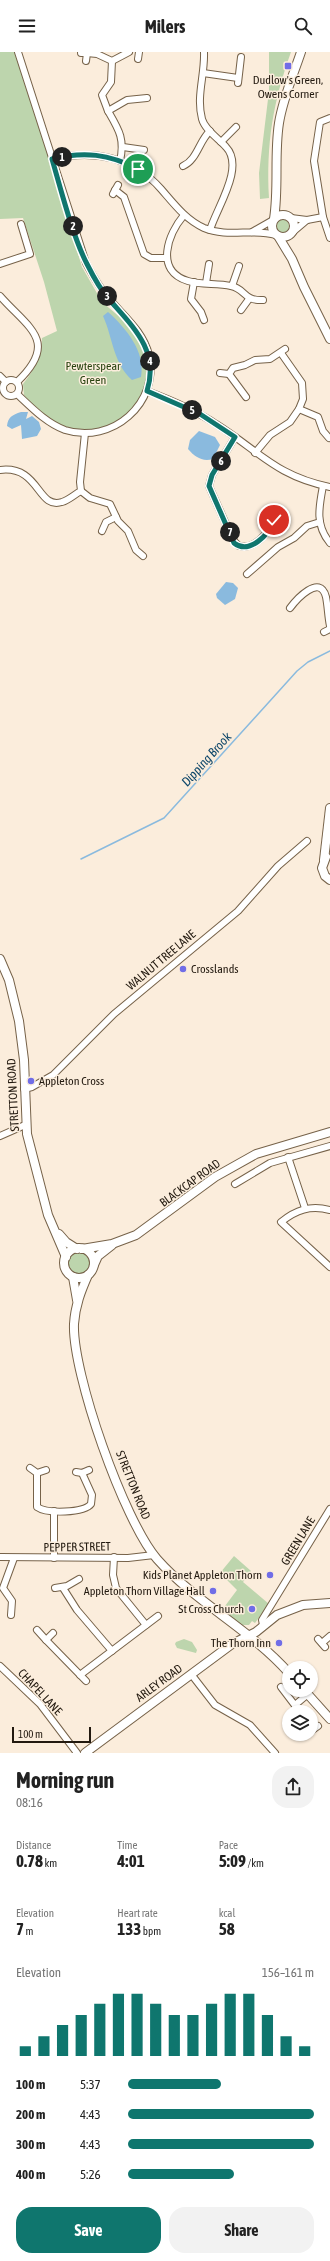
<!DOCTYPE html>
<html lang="en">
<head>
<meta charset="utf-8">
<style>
  :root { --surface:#fff; --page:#f2f2f2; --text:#222; --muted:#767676; --accent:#0f766e }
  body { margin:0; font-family:"Asap Condensed",sans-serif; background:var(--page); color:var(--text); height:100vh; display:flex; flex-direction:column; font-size:15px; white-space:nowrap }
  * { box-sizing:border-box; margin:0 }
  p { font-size:13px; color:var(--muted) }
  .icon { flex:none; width:22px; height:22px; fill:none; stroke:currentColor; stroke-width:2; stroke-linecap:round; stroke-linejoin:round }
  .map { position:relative; height:1701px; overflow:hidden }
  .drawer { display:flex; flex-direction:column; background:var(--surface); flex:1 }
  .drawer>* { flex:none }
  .buttons { position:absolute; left:282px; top:1609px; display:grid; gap:8px }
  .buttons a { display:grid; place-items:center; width:36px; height:36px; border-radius:50%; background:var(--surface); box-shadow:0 1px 3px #0004; font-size:20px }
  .scale { position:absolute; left:12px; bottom:10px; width:79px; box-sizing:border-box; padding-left:4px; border:2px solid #22190f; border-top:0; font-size:11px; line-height:14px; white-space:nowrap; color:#22190f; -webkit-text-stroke:3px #fbeddc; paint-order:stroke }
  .pin { position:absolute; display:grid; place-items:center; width:34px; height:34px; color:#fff; margin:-17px; border:2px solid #fff; border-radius:50%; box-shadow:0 1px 4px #0007 }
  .km { position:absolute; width:20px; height:20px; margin:-10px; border-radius:50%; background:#222; color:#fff; font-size:11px; line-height:20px; text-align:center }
  .round { display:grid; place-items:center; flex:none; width:42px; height:42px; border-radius:16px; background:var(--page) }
  .headline { display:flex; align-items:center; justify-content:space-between; height:68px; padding:0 16px }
  h1 { font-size:22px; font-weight:700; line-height:30px }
  .stats { display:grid; grid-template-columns:repeat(3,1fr); gap:6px; height:68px; padding:4px 16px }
  .stats div { display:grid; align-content:center }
  .stats b { font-size:17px; font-weight:700 }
  .stats small { font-size:11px; font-weight:400 }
  .stats p { font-size:11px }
  .chart { height:112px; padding:8px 16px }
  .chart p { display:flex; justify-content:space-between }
  .chart svg { width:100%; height:72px; margin-top:4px; stroke:var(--accent); stroke-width:6 }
  .button { display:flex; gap:8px; margin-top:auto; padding:8px 16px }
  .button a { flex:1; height:46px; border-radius:16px; background:var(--accent); color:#fff; font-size:16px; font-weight:700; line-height:46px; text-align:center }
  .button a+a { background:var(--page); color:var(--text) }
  ul { padding:0 16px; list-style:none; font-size:13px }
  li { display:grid; grid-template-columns:64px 48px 1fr; align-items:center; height:30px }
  li i { height:10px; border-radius:5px; background:var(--accent) }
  header { display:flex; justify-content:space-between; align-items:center; height:52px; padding:0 16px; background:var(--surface); font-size:18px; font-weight:700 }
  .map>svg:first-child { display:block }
</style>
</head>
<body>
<header><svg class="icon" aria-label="menu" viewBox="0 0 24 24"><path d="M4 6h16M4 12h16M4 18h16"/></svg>Milers<svg class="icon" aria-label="search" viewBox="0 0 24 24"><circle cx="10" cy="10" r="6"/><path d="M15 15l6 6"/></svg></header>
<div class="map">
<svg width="330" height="1701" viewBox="0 0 330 1701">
  <rect width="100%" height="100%" fill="#fbeddc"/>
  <!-- green -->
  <g fill="#bdd5ad">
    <path d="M 0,0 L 18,0 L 82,215 L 102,250 L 128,272 L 144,292 L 150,323 L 139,355 L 108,379 L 64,377 L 31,355 L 24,343 L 23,332 C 34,318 42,305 42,286 L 57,279 L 44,230 L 23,166 L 0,167 Z"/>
    <path d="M 269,0 L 291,0 C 273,50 266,92 269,146 L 260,147 L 259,121 L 269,39 Z"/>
    <circle cx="282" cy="174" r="7"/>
    <circle cx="79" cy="1211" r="12"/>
    <polygon points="234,1504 251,1519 243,1530 269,1552 255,1571 252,1569 249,1573 242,1573 222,1558 237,1538 220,1521"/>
    <polygon points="184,1587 192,1590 197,1598 196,1601 177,1596 175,1592 176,1590"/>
  </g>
  <!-- water -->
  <g fill="#8abade">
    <path d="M 108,260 C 126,276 146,300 141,325 L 132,328 C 113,311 113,286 103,264 Z"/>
    <path d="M 21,360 L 28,360 L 26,367 L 32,364 L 39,370 L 41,377 L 37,384 L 22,387 L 21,373 L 12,377 L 7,374 C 8,365 12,363 21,360 Z"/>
    <path d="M 199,379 L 215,385 L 220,393 L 213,407 C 202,410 195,405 188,397 L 190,388 Z"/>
    <polygon points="226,530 233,531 238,536 235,547 225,553 217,546 216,542"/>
  </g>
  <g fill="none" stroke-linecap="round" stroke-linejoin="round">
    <!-- stream -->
    <polyline stroke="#8abade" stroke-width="1.5" points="81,807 164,766 297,619 308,610 330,599"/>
    <defs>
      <g id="street">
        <path d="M 204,0 C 205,23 196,44 202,67 C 205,78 219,87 226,95 C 245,115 217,155 210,178"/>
        <polyline points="81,1 87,1 86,9"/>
        <polyline points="87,1 97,2 112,9 129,0"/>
        <polyline points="138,7 139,0"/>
        <polyline points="203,21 238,26"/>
        <polyline points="238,31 241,5"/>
        <polyline points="108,59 102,43 111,30 112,9"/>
        <polyline points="221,90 236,75"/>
        <polyline points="123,95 144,98"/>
        <path d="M 53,107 C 93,97 133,105 161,137 C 174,152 186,168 204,176 C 228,186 252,176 276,183"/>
        <path d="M 120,109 C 125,87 119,78 108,59 L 127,48 L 147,46"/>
        <path d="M 183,114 C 197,108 199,89 210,79"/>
        <polyline points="115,138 124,145 144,202 151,206 167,206"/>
        <polyline points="113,142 118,133"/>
        <path d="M 184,163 C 168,182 154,219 188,229 C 201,233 217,231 231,234 C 246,237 243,249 263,248"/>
        <polyline points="323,165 314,109 320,70 330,66"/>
        <polyline points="291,166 307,168"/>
        <polyline points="294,179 307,168 323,165 330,186"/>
        <polyline points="252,180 273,168"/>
        <polyline points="0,212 30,202 21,172"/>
        <polyline points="194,230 191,247 201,260 204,268"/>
        <polyline points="206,231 209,212"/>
        <polyline points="232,234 239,214"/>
        <path d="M 0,244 C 28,276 60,289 17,330"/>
        <polyline points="241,258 249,247"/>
        <polyline points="220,321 229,322"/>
        <polyline points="0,324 6,330"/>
        <circle cx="11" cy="336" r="8"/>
        <path d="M 147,339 C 171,348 195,358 216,372 C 259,399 276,424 330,435"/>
        <path d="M 17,342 C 31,355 46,371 65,378 C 112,393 160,351 149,303 C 143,278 122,263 107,244 C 98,234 92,222 86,211 L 18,0"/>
        <polyline points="246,345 229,322 233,316 245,313 255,308 270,307 285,297"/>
        <polyline points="299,357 318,365 323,379 329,386"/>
        <path d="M 235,385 L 212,423 L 209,434 L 233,488 L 239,494 C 254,498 269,481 274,468"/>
        <polyline points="255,401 270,383 290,370 299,357 303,347 302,331 281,301"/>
        <path d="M 0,418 C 40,413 37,458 62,450 C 69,448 75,442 81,439 L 80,430 L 85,381"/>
        <path d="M 323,434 C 319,455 315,473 330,491"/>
        <polyline points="81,439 90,446 110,452 118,469 128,479 136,498 143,504"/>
        <polyline points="102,479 106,470 116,465"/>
        <polyline points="247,522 278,495 294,486 307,474 320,470"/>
        <path d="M 290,556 C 296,548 320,521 326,545 C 328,555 328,565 330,574"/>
        <polyline points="324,580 330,577"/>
        <polyline points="24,1037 32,1035 53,1023 114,962 238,859 278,814 307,789"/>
        <polyline points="0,1084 25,1073"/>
        <polyline points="288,1105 305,1156"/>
        <polyline points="235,1132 270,1111 330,1094"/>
        <path d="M 330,1158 C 310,1153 296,1158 281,1170 L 330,1215"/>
        <polyline points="30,1416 37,1421 46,1418"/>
        <polyline points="76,1420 82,1421 89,1418"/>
        <path d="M 37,1421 L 37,1455 C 47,1462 84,1461 91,1452 L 92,1443 L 82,1421"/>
        <polyline points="0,1505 128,1506 154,1503"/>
        <polyline points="114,1505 113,1523 116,1536 146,1573"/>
        <polyline points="54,1506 54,1459"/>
        <polyline points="55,1536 67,1534 79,1527"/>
        <polyline points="63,1536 77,1558 112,1599"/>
        <polyline points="11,1563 12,1549 3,1536 14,1506"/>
        <polyline points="263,1573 262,1568 330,1457"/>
        <polyline points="37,1578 46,1588 53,1581"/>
        <polyline points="318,1587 325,1595"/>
        <polyline points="46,1588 86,1629"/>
        <polyline points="322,1591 330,1584"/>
        <polyline points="0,1614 40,1652 77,1701"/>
        <polyline points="191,1622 215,1653 250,1673 275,1701"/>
        <polyline points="80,1623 158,1564"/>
        <polyline points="281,1635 300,1660"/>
        <polyline points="295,1653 308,1642"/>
        <polyline points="311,1679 318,1674"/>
      </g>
      <g id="secondary">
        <circle cx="283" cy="174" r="11"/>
        <path d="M 274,167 C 279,135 274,103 279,71 C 283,46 293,24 301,0"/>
        <polyline points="278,184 292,207 304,235 330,287"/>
        <polyline points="326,805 322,816 325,824 330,828"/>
        <polyline points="324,808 330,756"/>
        <polyline points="0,907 9,928 19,969 24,1008 27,1082 48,1163 66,1205"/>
        <polyline points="59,1182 66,1190 77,1197"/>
        <circle cx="79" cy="1211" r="15"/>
        <polyline points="82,1197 112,1192 136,1183 215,1125 256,1102 330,1080"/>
        <polyline points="94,1213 98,1204 112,1193"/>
        <path d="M 88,1223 C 81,1239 75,1254 74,1272 C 72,1321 124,1469 157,1507 C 196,1551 250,1577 289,1621"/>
        <polyline points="73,1225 77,1248"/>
        <polyline points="304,1638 330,1667"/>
        <polyline points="85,1701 232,1592 256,1580 277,1563 303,1553 330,1551"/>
      </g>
    </defs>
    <!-- street casing -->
    <use href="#street" stroke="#766249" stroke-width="8"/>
    <!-- secondary casing -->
    <use href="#secondary" stroke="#766249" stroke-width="10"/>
    <!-- street -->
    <use href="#street" stroke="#fff" stroke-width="6"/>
    <!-- secondary -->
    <use href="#secondary" stroke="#fff" stroke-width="8"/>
  </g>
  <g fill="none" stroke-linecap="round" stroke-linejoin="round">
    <defs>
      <path id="route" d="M 138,117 C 109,102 84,99 52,107 C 61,138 73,185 87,212 C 93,224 99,236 108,246 C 132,274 160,298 147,339 L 200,362 L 235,385 L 212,423 L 209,434 L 234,491 C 249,503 269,483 274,468"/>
    </defs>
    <!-- route casing -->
    <use href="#route" stroke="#fff" stroke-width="8"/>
    <!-- route -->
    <use href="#route" stroke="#0f766e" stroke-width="5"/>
  </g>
  <!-- markers -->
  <g fill="#706de7" stroke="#fbeddc" stroke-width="1.5">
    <rect x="284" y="10" width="8" height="8" rx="2"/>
    <circle cx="183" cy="917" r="4"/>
    <circle cx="31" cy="1029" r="4"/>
    <circle cx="270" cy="1523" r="4"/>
    <circle cx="213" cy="1539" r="4"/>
    <circle cx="252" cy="1557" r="4"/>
    <circle cx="279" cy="1591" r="4"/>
  </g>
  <g text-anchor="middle" stroke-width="3" stroke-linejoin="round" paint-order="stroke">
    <!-- poi labels -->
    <g font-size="12" fill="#22190f" stroke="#fbeddc" text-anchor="end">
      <text x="288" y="32" text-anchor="middle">Dudlow's Green,<tspan x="288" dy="14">Owens Corner</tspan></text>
      <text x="191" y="921" text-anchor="start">Crosslands</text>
      <text x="39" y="1033" text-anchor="start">Appleton Cross</text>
      <text x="262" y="1527">Kids Planet Appleton Thorn</text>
      <text x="205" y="1543">Appleton Thorn Village Hall</text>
      <text x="244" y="1561">St Cross Church</text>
      <text x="271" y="1595">The Thorn Inn</text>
    </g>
    <!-- park labels -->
    <g font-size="12" fill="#28420f" stroke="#fbeddc">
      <text x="93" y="318">Pewterspear<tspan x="93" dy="14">Green</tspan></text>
    </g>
    <!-- street labels -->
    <g font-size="12" fill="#22190f" stroke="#fbeddc">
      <text transform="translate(161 908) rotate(-40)" y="4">WALNUT TREE LANE</text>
      <text transform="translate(13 1043) rotate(-93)" y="4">STRETTON ROAD</text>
      <text transform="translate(190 1131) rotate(-36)" y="4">BLACKCAP ROAD</text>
      <text transform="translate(133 1433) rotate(68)" y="4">STRETTON ROAD</text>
      <text transform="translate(298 1489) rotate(-59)" y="4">GREEN LANE</text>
      <text transform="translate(77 1495) rotate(-1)" y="4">PEPPER STREET</text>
      <text transform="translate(159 1631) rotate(-36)" y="4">ARLEY ROAD</text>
      <text transform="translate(40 1640) rotate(47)" y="4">CHAPEL LANE</text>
    </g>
    <!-- water labels -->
    <g font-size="13" font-style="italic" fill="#0e476a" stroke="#fbeddc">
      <text transform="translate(206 707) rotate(-48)" y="5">Dipping Brook</text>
    </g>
  </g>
</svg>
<div class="buttons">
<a><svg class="icon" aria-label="locate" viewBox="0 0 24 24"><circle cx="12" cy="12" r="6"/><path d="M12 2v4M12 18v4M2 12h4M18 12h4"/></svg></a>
<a><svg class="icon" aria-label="layers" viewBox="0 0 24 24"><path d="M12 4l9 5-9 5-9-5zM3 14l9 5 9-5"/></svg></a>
</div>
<div class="scale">100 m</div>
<div class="pin" style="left:138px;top:117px;background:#1e9e55"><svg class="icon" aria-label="arrive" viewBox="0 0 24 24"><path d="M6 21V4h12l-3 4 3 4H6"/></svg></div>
<div class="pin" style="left:274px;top:468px;background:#d93025"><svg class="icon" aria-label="check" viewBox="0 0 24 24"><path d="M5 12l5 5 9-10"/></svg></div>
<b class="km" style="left:62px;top:105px">1</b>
<b class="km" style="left:73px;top:174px">2</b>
<b class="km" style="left:107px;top:244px">3</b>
<b class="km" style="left:150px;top:309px">4</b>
<b class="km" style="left:192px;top:358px">5</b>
<b class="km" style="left:221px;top:409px">6</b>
<b class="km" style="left:230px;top:480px">7</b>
</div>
<section class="drawer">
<div class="headline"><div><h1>Morning run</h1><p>08:16</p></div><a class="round"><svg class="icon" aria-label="share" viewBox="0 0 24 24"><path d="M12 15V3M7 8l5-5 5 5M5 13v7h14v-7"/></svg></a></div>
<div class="stats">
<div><p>Distance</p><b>0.78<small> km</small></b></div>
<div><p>Time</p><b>4:01</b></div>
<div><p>Pace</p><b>5:09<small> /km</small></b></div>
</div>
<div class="stats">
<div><p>Elevation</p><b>7<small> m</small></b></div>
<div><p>Heart rate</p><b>133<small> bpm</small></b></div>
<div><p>kcal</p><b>58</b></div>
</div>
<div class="chart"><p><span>Elevation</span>156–161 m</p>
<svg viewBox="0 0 160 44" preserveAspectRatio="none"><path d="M5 44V38M15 44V32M25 44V25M35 44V19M45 44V12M55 44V6M65 44V6M75 44V12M85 44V19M95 44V19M105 44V12M115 44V6M125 44V6M135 44V19M145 44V32M155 44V38"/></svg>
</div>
<ul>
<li><b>100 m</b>5:37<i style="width:50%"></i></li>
<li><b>200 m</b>4:43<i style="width:100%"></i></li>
<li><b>300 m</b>4:43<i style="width:100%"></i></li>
<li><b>400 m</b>5:26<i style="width:57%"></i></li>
</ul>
<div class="button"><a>Save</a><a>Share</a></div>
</section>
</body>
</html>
